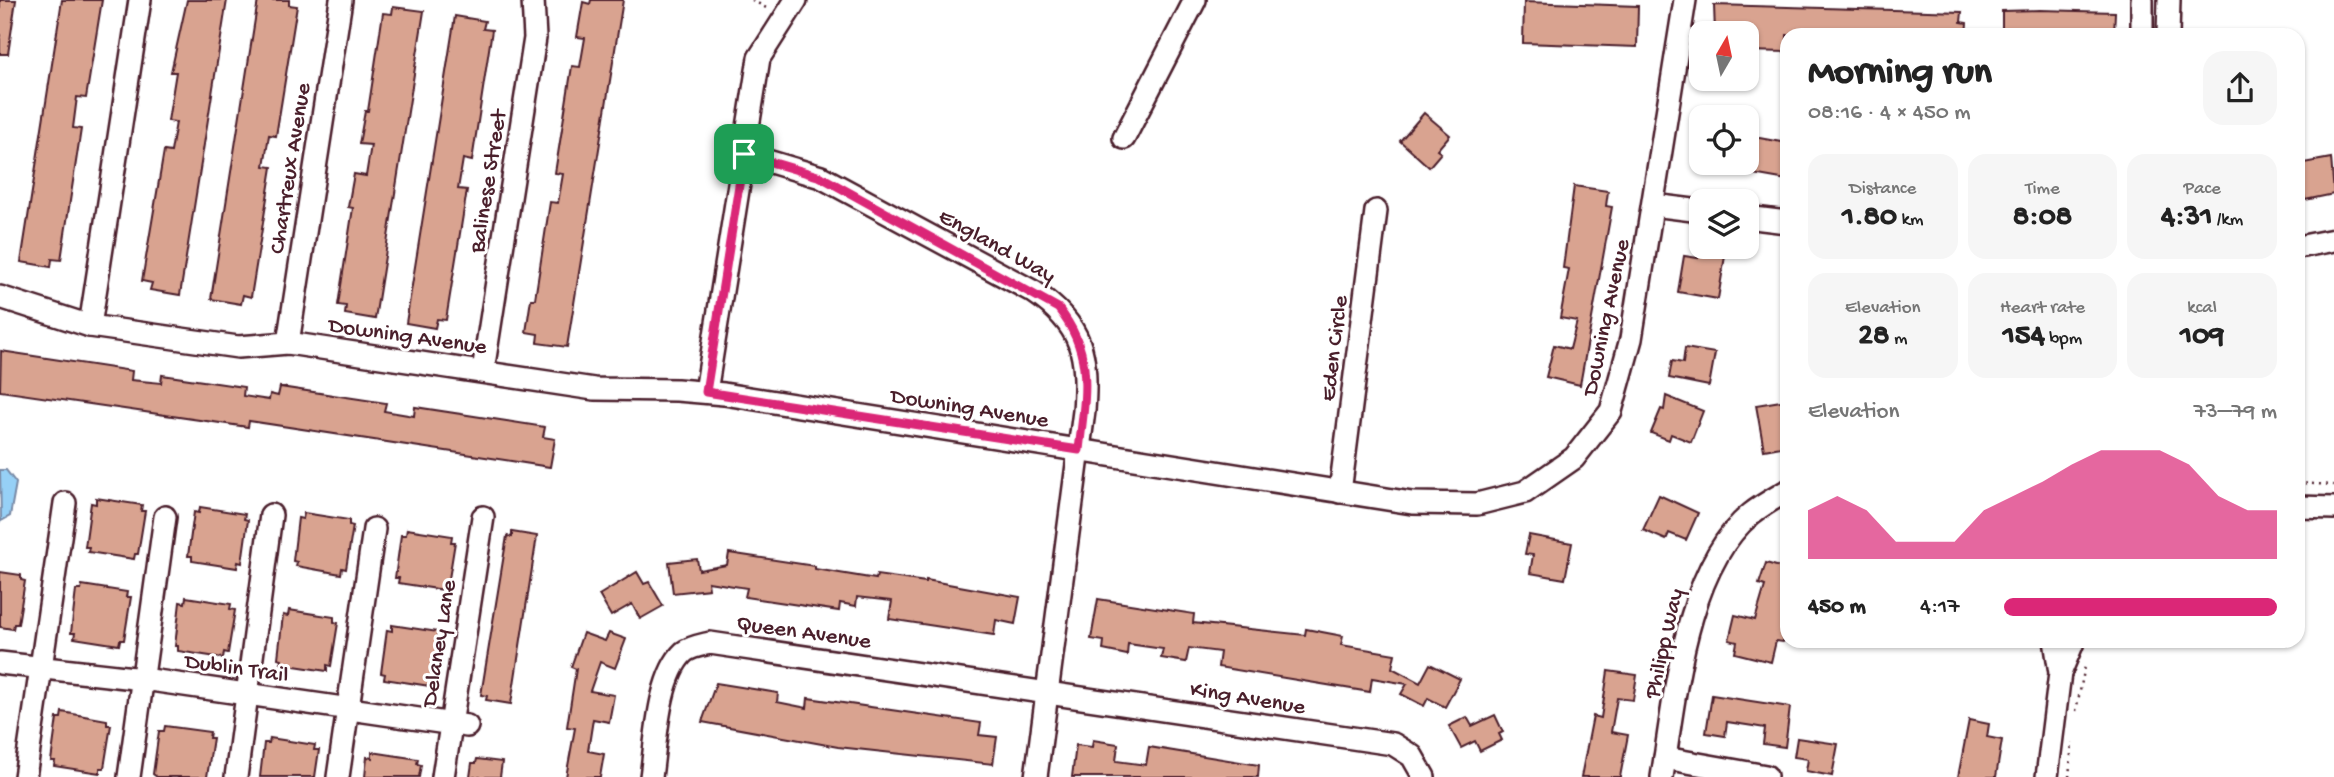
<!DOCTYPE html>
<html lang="en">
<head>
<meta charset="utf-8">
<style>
  :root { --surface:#fff; --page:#f6f6f6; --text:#222; --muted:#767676; --accent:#db2777 }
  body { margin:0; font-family:"Gochi Hand",sans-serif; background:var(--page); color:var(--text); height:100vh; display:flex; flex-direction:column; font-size:26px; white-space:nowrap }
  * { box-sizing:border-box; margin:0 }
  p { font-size:23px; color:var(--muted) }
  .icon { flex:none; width:38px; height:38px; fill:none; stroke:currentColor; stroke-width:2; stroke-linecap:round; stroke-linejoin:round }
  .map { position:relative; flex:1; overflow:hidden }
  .side { position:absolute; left:1780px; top:28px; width:525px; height:620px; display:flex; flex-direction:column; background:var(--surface); border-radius:21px; box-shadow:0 2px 5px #0004 }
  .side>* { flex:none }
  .needle { width:46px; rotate:9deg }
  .fabs { position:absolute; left:1689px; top:21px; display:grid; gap:14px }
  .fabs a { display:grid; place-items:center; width:70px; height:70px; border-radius:14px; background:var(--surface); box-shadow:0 2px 5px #0004; font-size:35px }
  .pin { position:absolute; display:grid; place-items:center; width:60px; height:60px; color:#fff; margin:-30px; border-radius:14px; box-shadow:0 4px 10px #0006 }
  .round { display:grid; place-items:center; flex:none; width:74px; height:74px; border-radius:21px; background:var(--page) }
  .overview { display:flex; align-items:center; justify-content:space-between; height:119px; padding:0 28px }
  h1 { font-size:38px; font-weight:800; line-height:52px }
  .stats { display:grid; grid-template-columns:repeat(3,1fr); gap:10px; height:119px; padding:7px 28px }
  .stats div { display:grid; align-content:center; border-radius:18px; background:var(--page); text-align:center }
  .stats b { font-size:30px; font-weight:800 }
  .stats small { font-size:19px; font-weight:400 }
  .stats p { font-size:19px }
  .chart { height:196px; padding:14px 28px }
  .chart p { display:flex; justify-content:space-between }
  .chart svg { width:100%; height:126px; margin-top:7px; fill:var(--accent); opacity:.7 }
  ul { padding:0 28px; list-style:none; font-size:23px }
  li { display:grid; grid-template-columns:112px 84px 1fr; align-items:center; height:52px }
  li i { height:18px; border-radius:9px; background:var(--accent) }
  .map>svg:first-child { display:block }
</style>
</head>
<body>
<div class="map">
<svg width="2334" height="777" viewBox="0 0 2334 777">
  <rect width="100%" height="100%" fill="#fff"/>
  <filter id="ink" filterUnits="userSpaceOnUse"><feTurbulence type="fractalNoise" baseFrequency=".0143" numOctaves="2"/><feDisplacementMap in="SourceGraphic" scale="14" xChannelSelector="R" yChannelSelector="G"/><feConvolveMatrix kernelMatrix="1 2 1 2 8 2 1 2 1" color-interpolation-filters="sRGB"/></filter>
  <g filter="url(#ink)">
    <!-- water -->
    <polygon fill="#96d0f6" stroke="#7889a5" stroke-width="2" points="0,470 6,470 16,483 10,516 1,521"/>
    <!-- building -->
    <g fill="#d9a390" stroke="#4a1f2b" stroke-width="2">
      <polygon points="0,0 16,0 8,54 0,54"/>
      <polygon points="62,0 102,0 86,98 77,97 73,128 81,129 61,260 52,259 51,267 21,262"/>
      <polygon points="187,0 227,0 180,295 150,290 152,283 142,281 164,151 171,152 176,122 168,121 176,72 171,72"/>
      <polygon points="258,0 289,0 289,5 297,6 276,136 269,135 264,166 272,167 251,297 243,295 241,304 211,299"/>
      <polygon points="591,0 623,0 567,347 537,343 538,334 526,332 531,299 535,299 550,202 558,203 563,174 555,173 572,66 580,67 585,38 577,37 583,2 590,4"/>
      <polygon points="1524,2 1638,6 1637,47 1523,43"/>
      <polygon points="1714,5 1962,12 1961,22 1967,23 1966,35 1787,35 1787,52 1746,51 1746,33 1715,33"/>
      <polygon points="393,7 424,11 375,319 345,314 346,306 338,305 353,208 348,207 354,174 366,176 371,145 359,144 365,111 368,111 383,13 392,14"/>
      <polygon points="2040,10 2115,12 2114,35 2002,35 2002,11"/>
      <polygon points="455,16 485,21 483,29 492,30 472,161 463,159 458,189 467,190 446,320 437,319 435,328 406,323"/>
      <polygon points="1424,113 1450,135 1437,150 1441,153 1429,167 1400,141"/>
      <polygon points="1754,137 1787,143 1787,180 1747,173"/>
      <polygon points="2331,158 2334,194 2305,200 2298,164"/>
      <polygon points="1574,186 1608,191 1606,206 1612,207 1580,385 1546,377 1554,345 1570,349 1577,321 1560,318 1569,269 1563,268"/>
      <polygon points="1699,252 1725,256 1718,299 1678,292 1684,256 1698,258"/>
      <polygon points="1685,348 1715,353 1709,386 1669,378 1672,361 1683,363"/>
      <polygon points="1,351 132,371 131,380 161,383 162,375 244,387 243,396 269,400 270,394 278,396 280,387 386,403 384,411 414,416 415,407 545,427 543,437 555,439 550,467 249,421 248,427 0,391"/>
      <polygon points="1666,396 1703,411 1691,442 1671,434 1669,440 1651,433 1661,409 1664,410"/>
      <polygon points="1787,400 1787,446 1764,450 1756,405"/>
      <polygon points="1659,495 1698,513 1686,540 1669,533 1666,540 1643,530"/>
      <polygon points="96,498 142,505 141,511 145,511 138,554 135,554 134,559 88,552 89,547 85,547 91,503 96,504"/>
      <polygon points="200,507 245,514 244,519 248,520 242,563 238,562 237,568 192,561 192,556 188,556 194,512 199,513"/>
      <polygon points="304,513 349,520 349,525 353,526 346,569 342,568 341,574 296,566 297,562 293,561 298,518 303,519"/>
      <polygon points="407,529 452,536 451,542 455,542 448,585 445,585 444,590 398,583 399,578 395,578 401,535 406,535"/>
      <polygon points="512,532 537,536 511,704 486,700 487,696 481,695 507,536 512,537"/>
      <polygon points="1529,535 1572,543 1565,579 1530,573 1533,555 1525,554"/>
      <polygon points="729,553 815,566 815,569 876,579 877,575 926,582 926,580 1020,597 1015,624 996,620 994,635 889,619 892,601 857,597 856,606 840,603 839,611 745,597 747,588 708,582 709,589 673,593 669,562 697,559 699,570 727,565"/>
      <polygon points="1766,563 1787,569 1787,626 1783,642 1776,641 1771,662 1735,653 1737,642 1729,640 1735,615 1755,620 1765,586 1759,584"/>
      <polygon points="0,572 21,575 21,580 25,581 18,624 14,624 13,629 0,627"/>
      <polygon points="637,572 644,584 649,582 663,606 640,619 632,604 611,616 599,595"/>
      <polygon points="82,585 127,592 126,597 131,597 124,640 120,640 119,645 74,638 75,633 71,633 76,590 81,590"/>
      <polygon points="186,597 231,604 230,609 235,610 228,653 224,652 223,658 178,651 178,646 175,646 180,602 185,603"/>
      <polygon points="1098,599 1194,614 1193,623 1305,635 1306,629 1343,636 1341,645 1395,654 1392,668 1420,683 1430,664 1460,679 1445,707 1428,698 1424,706 1401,694 1407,684 1372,678 1370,692 1218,667 1220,652 1189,648 1186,662 1161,658 1163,649 1128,644 1127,655 1103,650 1104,641 1091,639"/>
      <polygon points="289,610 334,617 334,622 338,623 331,666 327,665 327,671 281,664 282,659 278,658 283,615 288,616"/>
      <polygon points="392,625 438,632 437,637 441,638 434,681 431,680 430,686 384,679 385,674 381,673 387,630 392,631"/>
      <polygon points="583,633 605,641 609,633 626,639 615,668 600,662 590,691 614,695 609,722 593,719 588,751 604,754 600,777 566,777 575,728 567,727 576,669 571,667"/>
      <polygon points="1608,671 1637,675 1633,700 1617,698 1611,732 1628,735 1620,777 1581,777 1593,716 1601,718"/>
      <polygon points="716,683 778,693 777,702 807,708 808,698 981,723 979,735 997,737 993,764 838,747 702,722"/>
      <polygon points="1712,695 1790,707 1785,747 1763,744 1765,728 1753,726 1727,722 1725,736 1706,733"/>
      <polygon points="62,712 107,720 107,725 111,725 104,768 100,768 100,773 54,766 55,761 51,761 57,718 61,718"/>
      <polygon points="1495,715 1503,732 1499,734 1502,740 1480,751 1475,741 1461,748 1449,726 1467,717 1472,726"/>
      <polygon points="1969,720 1989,724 1987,737 2002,740 1996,777 1958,777"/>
      <polygon points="165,726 210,732 209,738 213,738 207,777 157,777 153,774 159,731 164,731"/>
      <polygon points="270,738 315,745 314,750 319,750 315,777 260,777 264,743 269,743"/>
      <polygon points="1797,738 1838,744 1832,776 1806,771 1808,759 1794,757"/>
      <polygon points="1093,740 1118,744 1116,761 1146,765 1149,747 1259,765 1258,777 1072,777 1076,745 1092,747"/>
      <polygon points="372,752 418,759 417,764 421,765 419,777 365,777 367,757 372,758"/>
      <polygon points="477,759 502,762 500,777 470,777 472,763 476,763"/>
    </g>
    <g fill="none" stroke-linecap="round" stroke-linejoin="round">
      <defs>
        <g id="minor">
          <polyline points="2142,0 2142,35"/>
          <polyline points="2168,35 2169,0"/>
          <polyline points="1124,138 1195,0"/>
          <path d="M 744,154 L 821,177 L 1034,292 C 1083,325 1088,355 1084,411 L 1036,777"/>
          <polyline points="1653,205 1701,211"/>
          <polyline points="1746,217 1787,222"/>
          <polyline points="2298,247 2334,240"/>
          <polyline points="0,297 90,326 238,347 288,343 594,389 677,390 724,394 1412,503 1477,504 1525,492 1574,458 1611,411 1631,339 1685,0"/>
          <polyline points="90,326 140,0"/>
          <polyline points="288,343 341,0"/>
          <polyline points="483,371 535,38 533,0"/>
          <polyline points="706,392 759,58 796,0"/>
          <polyline points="1340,492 1376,211"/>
          <polyline points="2298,507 2334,508"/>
          <polyline points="0,663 143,679 467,726"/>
          <polyline points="2061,671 2074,640"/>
          <polyline points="1665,758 1766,776"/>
          <polyline points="25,777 65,503"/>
          <polyline points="129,777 165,517"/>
          <polyline points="236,777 271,515"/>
          <polyline points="338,777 374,529"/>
          <polyline points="443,777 483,517"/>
          <path d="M 651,777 C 656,743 658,676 684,652 C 690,647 702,645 710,643 L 1393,744 L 1412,756 L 1424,777"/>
          <path d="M 1662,777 C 1675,698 1685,568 1751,514 C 1762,505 1775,498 1787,491"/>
          <polyline points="2047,777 2060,673 2055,640"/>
        </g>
      </defs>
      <!-- minor casing -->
      <use href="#minor" stroke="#4a1f2b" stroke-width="26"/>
      <!-- path -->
      <g stroke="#4a1f2b" stroke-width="2.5" stroke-dasharray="2 5" stroke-linecap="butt">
        <polyline points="752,0 768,9"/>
        <polyline points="2298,483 2334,485"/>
        <polyline points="2076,711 2085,666"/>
        <polyline points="2069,777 2072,742"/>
      </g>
      <!-- minor -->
      <use href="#minor" stroke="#fff" stroke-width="21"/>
    </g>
  </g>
  <g fill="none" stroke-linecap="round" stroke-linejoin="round" filter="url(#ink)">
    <defs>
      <path id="route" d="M 744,154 L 821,177 L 1058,308 C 1095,354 1085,395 1079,450 L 706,392 Z"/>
    </defs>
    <!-- route casing -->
    <use href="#route" stroke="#fff" stroke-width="14"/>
    <!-- route -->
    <use href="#route" stroke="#db2777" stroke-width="9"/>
  </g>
  <g text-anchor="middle" stroke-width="6" stroke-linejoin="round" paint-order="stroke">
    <!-- street labels -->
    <g font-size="23" fill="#4a1f2b" stroke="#fff">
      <text transform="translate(288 168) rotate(-81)" y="8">Chartreux Avenue</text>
      <text transform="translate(486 181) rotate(-81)" y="8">Balinese Street</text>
      <text transform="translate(998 244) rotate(29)" y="8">England Way</text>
      <text transform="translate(1604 317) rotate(-78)" y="8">Downing Avenue</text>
      <text transform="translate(408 334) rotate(8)" y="8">Downing Avenue</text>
      <text transform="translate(1332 348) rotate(-83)" y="8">Eden Circle</text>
      <text transform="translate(970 406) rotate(9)" y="8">Downing Avenue</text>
      <text transform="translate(804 630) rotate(8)" y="8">Queen Avenue</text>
      <text transform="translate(437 643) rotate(-81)" y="8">Delaney Lane</text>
      <text transform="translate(1662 643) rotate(-77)" y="8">Philipp Way</text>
      <text transform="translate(237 666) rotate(8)" y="8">Dublin Trail</text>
      <text transform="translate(1248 696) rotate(9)" y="8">King Avenue</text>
    </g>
  </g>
</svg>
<div class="fabs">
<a><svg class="needle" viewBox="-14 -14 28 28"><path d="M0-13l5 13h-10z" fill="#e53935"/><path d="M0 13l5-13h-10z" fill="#767676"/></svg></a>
<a><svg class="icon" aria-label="locate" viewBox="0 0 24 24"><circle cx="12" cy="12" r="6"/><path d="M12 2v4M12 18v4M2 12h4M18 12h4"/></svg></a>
<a><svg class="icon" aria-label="layers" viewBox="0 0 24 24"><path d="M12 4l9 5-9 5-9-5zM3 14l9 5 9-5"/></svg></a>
</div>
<div class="pin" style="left:744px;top:154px;background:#1e9e55"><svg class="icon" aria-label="arrive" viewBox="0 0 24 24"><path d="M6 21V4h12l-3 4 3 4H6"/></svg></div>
<section class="side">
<div class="overview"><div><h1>Morning run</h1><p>08:16 · 4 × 450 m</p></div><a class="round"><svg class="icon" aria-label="share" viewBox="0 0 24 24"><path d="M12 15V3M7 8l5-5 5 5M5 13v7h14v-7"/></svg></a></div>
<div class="stats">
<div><p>Distance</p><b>1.80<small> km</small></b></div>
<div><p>Time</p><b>8:08</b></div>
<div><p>Pace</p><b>4:31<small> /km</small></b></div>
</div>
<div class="stats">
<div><p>Elevation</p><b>28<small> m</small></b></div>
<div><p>Heart rate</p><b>154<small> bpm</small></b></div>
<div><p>kcal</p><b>109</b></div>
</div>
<div class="chart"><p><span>Elevation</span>73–79 m</p>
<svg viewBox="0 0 160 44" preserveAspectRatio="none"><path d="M0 44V27L10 22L20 27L30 38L40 38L50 38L60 27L70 22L80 17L90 11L100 6L110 6L120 6L130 11L140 22L150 27L160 27V44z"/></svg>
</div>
<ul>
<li><b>450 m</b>4:17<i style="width:100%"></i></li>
</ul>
</section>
</div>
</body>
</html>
